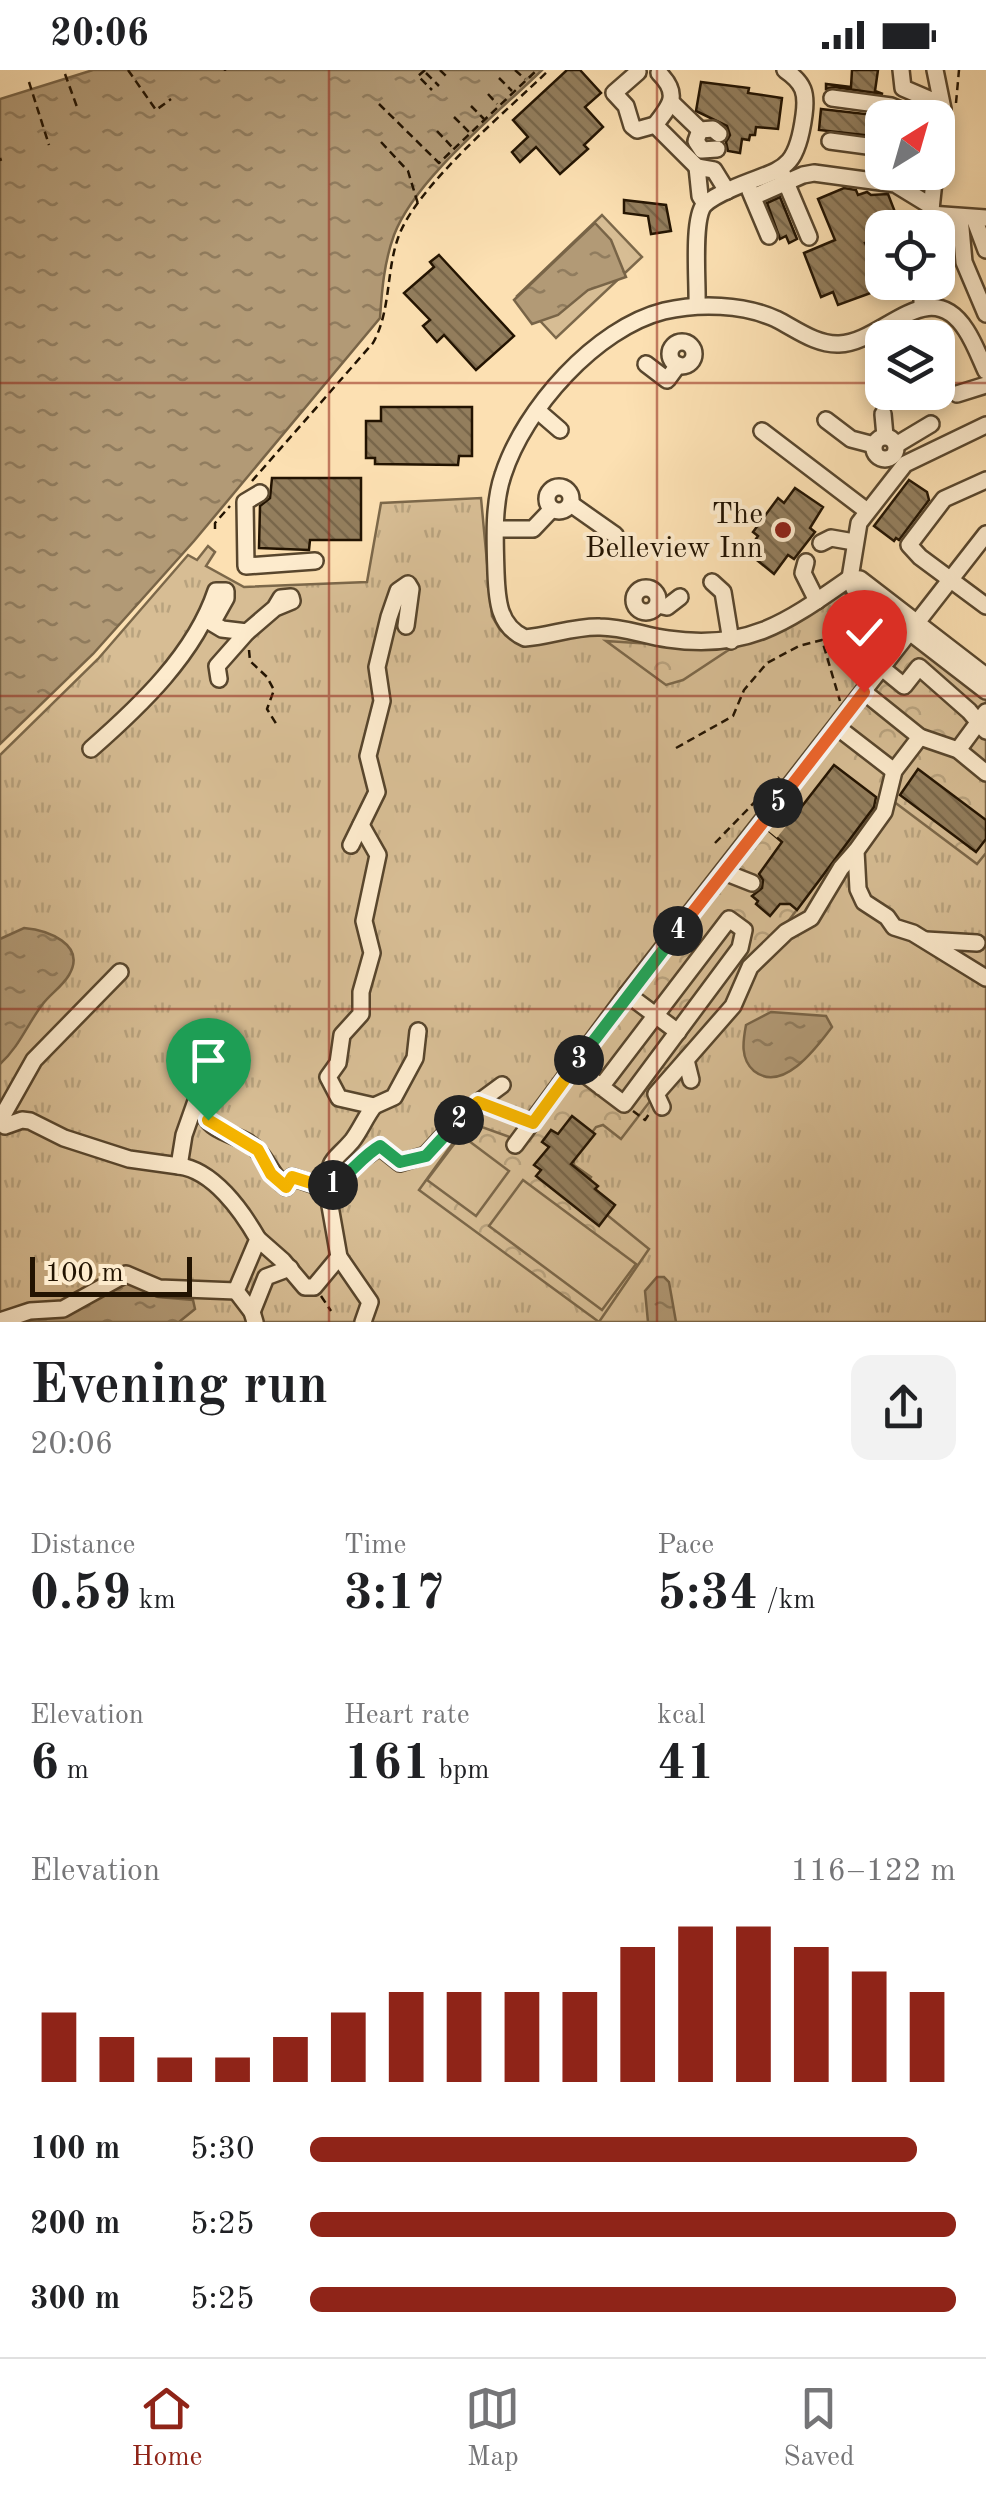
<!DOCTYPE html>
<html lang="en">
<head>
<meta charset="utf-8">
<style>
  :root { --surface:#fff; --page:#f2f2f2; --text:#202124; --muted:#757577; --line:#e0e0e0; --accent:#8f2418 }
  body { margin:0; font-family:"Old Standard TT",serif; background:var(--page); color:var(--text); height:100vh; display:flex; flex-direction:column; font-size:38px; white-space:nowrap }
  * { box-sizing:border-box; margin:0 }
  p { font-size:32px; color:var(--muted) }
  .icon { flex:none; width:55px; height:55px; fill:none; stroke:currentColor; stroke-width:2; stroke-linecap:round; stroke-linejoin:round }
  .map { position:relative; height:1252px; overflow:hidden }
  .details { display:flex; flex-direction:column; background:var(--surface); flex:1 }
  .details>* { flex:none }
  .needle { width:65px; rotate:37deg }
  .tools { position:absolute; left:865px; top:30px; display:grid; gap:20px }
  .tools a { display:grid; place-items:center; width:90px; height:90px; border-radius:20px; background:var(--surface); box-shadow:0 5px 15px #0003; font-size:50px }
  .scale { position:absolute; left:30px; bottom:25px; width:162px; box-sizing:border-box; padding-left:10px; border:5px solid #221301; border-top:0; font-size:28px; line-height:35px; white-space:nowrap; color:#221301; -webkit-text-stroke:8px #fdebcd; paint-order:stroke }
  .pin { position:absolute; display:grid; place-items:center; width:85px; height:85px; color:#fff; margin:-102px -42px; border-radius:50% 50% 50% 0; rotate:-45deg; box-shadow:0 0 10px #0007 }
  .pin .icon { rotate:45deg }
  .km { position:absolute; width:50px; height:50px; margin:-25px; border-radius:50%; background:#222; color:#fff; font-size:28px; line-height:50px; text-align:center }
  .round { display:grid; place-items:center; flex:none; width:105px; height:105px; border-radius:20px; background:var(--page) }
  .headline { display:flex; align-items:center; justify-content:space-between; height:170px; padding:0 30px }
  h1 { font-size:55px; font-weight:600; line-height:75px }
  .stats { display:grid; grid-template-columns:repeat(3,1fr); gap:15px; height:170px; padding:10px 30px }
  .stats div { display:grid; align-content:center }
  .stats b { font-size:50px; font-weight:600 }
  .stats small { font-size:28px; font-weight:400 }
  .stats p { font-size:28px }
  .chart { height:280px; padding:20px 30px }
  .chart p { display:flex; justify-content:space-between }
  .chart svg { width:100%; height:180px; margin-top:10px; stroke:var(--accent); stroke-width:6 }
  ul { padding:0 30px; list-style:none; font-size:32px }
  li { display:grid; grid-template-columns:160px 120px 1fr; align-items:center; height:75px }
  li i { height:25px; border-radius:12px; background:var(--accent) }
  .status { display:flex; justify-content:space-between; align-items:center; height:70px; padding:0 50px; background:var(--surface); direction:ltr }
  .status svg { height:28px; fill:currentColor }
  .tab-bar { display:flex; justify-content:space-around; align-items:center; height:140px; border-top:2px solid var(--line); background:var(--surface); font-size:28px; color:var(--muted) }
  .tab-bar a { display:grid; justify-items:center; gap:5px }
  .tab-bar .selected { color:var(--accent) }
  .map>svg:first-child { display:block }
</style>
</head>
<body>
<div class="status"><b>20:06</b><svg viewBox="0 0 49 12"><path d="M0 12V9h3v3zM5 12V6h3v6zM10 12V3h3v9zM15 12V0h3v12zM26 1h20v11H26zM47 4h2v5h-2z"/></svg></div>
<div class="map">
<svg width="986" height="1252" viewBox="0 0 986 1252">
  <defs>
    <pattern id="grass-tufts" width="24" height="20" patternUnits="userSpaceOnUse" patternTransform="scale(2.5)"><rect width="24" height="20" fill="#d7bd94"/><path d="M3 7l-1-3M5 7V3M7 7l1-3M15 17l-1-3M17 17v-4M19 17l1-3" fill="none" stroke="#b8a27e"/></pattern>
    <pattern id="forest-crowns" width="20" height="18" patternUnits="userSpaceOnUse" patternTransform="scale(2.5)"><rect width="20" height="18" fill="#d7bd94"/><path d="M2 6a3 3 0 1 1 6 0M12 15a3 3 0 1 1 6 0" fill="none" stroke="#b8a27e"/></pattern>
    <pattern id="water-ripples" width="26" height="14" patternUnits="userSpaceOnUse" patternTransform="scale(2.5)"><rect width="26" height="14" fill="#b29a76"/><path d="M2 4q2-2 4 0t4 0M15 11q2-2 4 0t4 0" fill="none" stroke="#907c5e"/></pattern>
    <pattern id="building-back-hatch" width="6" height="6" patternUnits="userSpaceOnUse" patternTransform="scale(2.5)"><rect width="6" height="6" fill="#937e5d"/><path d="M-1 5l2 2M0 0l6 6M5-1l2 2" fill="none" stroke="#78664a"/></pattern>
  </defs>
  <rect width="100%" height="100%" fill="#fce0b2"/>
  <filter id="stains"><feTurbulence type="fractalNoise" baseFrequency=".002" numOctaves="4"/><feColorMatrix values="0 0 0 0 .2 0 0 0 0 .09 0 0 0 0 .02 0 0 0 .5 -.17"/></filter>
  <radialGradient id="worn" r=".72"><stop offset=".6" stop-color="#630" stop-opacity="0"/><stop offset="1" stop-color="#630" stop-opacity=".3"/></radialGradient>
  <!-- grass -->
  <polygon fill="url(#grass-tufts)" stroke="#7c684a" stroke-width="2.5" points="481,428 492,546 500,560 511,568 597,561 715,576 835,523 843,522 986,629 986,1252 0,1252 0,685 98,589 188,485 197,490 208,476 215,482 206,496 244,517 367,512 381,433"/>
  <!-- forest -->
  <g fill="url(#forest-crowns)" stroke="#7c684a" stroke-width="2.5">
    <polygon points="883,550 986,628 986,783 977,794 885,725 621,1069 603,1055 596,1057 574,1087 574,1095 591,1107 580,1123 649,1179 599,1252 419,1120 468,1052 515,1069 891,574"/>
    <polygon points="606,571 730,579 683,610 666,615"/>
  </g>
  <!-- pitch -->
  <g fill="#d7bd94" stroke="#7c684a" stroke-width="2.5">
    <polygon points="602,145 642,187 556,268 517,226"/>
    <polygon points="461,1065 509,1101 476,1146 427,1110"/>
    <polygon points="523,1110 636,1194 602,1240 489,1156"/>
  </g>
  <!-- water -->
  <g fill="url(#water-ripples)" stroke="#786447" stroke-width="2.5">
    <path d="M 93,0 L 542,0 C 498,43 415,109 394,165 C 384,193 382,219 380,248 L 194,471 L 93,584 L 0,674 L 0,29 Z"/>
    <polygon points="595,153 611,170 626,207 588,220 558,245 532,254 514,230"/>
    <path d="M 24,858 C 47,860 87,874 69,905 C 62,917 50,924 42,935 C 27,955 19,977 0,994 L 0,869 Z"/>
    <path d="M 771,942 L 826,946 L 832,957 C 817,977 783,1024 754,1001 C 740,989 743,971 746,955 Z"/>
    <polygon points="657,1207 664,1207 669,1212 676,1252 648,1252 645,1221"/>
    <polygon points="126,1212 158,1227 193,1230 195,1239 179,1252 21,1252 84,1236"/>
  </g>
  <!-- building -->
  <g fill="url(#building-back-hatch)" stroke="#221301" stroke-width="2.5">
    <polygon points="567,0 580,0 601,23 585,37 603,57 584,75 588,79 560,104 536,77 520,92 512,82 528,67 513,50"/>
    <polygon points="852,0 878,0 875,21 883,24 834,17 826,19 826,14 851,17"/>
    <polygon points="701,12 749,18 748,23 782,28 778,59 756,57 755,65 750,65 749,70 742,69 740,83 728,81 726,72 730,65 727,56 696,41"/>
    <polygon points="821,39 883,46 882,67 819,60"/>
    <polygon points="844,118 856,120 858,125 867,122 871,125 888,124 900,155 882,158 882,166 865,173 887,217 838,235 833,222 821,227 804,183 835,170 818,129"/>
    <polygon points="780,127 797,169 789,173 786,166 780,169 767,133"/>
    <polygon points="624,130 666,135 671,161 651,164 648,146 624,143"/>
    <polygon points="439,185 514,266 476,300 444,265 437,272 423,256 430,250 404,223 434,197 430,192"/>
    <polygon points="381,337 472,337 472,386 459,386 458,395 375,394 375,388 366,388 366,351 381,351"/>
    <polygon points="272,408 361,408 361,470 310,470 309,480 259,478 260,436 270,428"/>
    <polygon points="909,410 927,422 929,430 899,470 896,468 894,471 874,456"/>
    <polygon points="795,418 823,437 810,458 815,462 794,489 788,485 774,504 747,482 758,466 753,462 778,428 784,433"/>
    <polygon points="834,695 876,727 874,737 797,840 790,834 780,834 770,846 756,834 758,831 752,826 762,818 763,810 759,804 782,772 769,761 790,734 799,740"/>
    <polygon points="918,699 986,750 986,769 976,782 900,725"/>
    <polygon points="572,1046 595,1064 571,1094 598,1116 595,1119 615,1135 599,1156 536,1106 541,1100 534,1095 549,1077 542,1072 551,1060 558,1064"/>
  </g>
  <g fill="none" stroke-linecap="round" stroke-linejoin="round">
    <!-- minor-tunnel -->
    <polyline stroke="#dbc197" stroke-width="15" stroke-dasharray="15 8" stroke-linecap="butt" points="771,763 793,736"/>
    <defs>
      <g id="minor">
        <polyline points="901,0 903,18 931,30 939,42"/>
        <polyline points="935,0 943,39 938,85"/>
        <polyline points="638,2 614,23 626,36 632,56 637,60 655,55 697,97"/>
        <polyline points="832,28 891,36 920,48"/>
        <polyline points="672,33 700,60 713,59 719,64"/>
        <path d="M 655,55 C 671,35 680,24 659,3"/>
        <polyline points="700,60 696,71 702,80 717,79"/>
        <polyline points="830,71 882,78"/>
        <polyline points="782,103 809,167"/>
        <polyline points="750,121 769,166"/>
        <polyline points="753,127 803,105 814,103 895,114 931,136"/>
        <polyline points="705,134 700,126 697,97 714,100 727,121"/>
        <polyline points="930,144 986,148"/>
        <polyline points="960,147 964,192 986,244"/>
        <polyline points="974,148 986,180"/>
        <polyline points="929,158 935,102"/>
        <polyline points="922,212 922,236"/>
        <path d="M 697,235 C 698,214 692,150 704,135 C 710,129 722,123 731,119 C 780,97 796,106 804,45 C 807,23 804,13 785,0"/>
        <circle cx="682" cy="284" r="12"/>
        <polyline points="646,294 667,310 678,295"/>
        <path d="M 986,301 C 980,288 974,272 966,260 C 929,202 883,273 839,274 C 816,275 796,259 776,249 C 743,234 699,233 664,241 C 596,258 524,339 503,405 C 493,434 495,472 496,503 C 497,529 498,556 525,568 C 550,566 575,556 600,557 C 624,557 645,566 668,569 C 748,581 787,552 850,508 L 860,509 L 986,606"/>
        <polyline points="957,324 986,315"/>
        <polyline points="538,341 560,360"/>
        <polyline points="883,344 885,366"/>
        <polyline points="826,350 851,369 874,375"/>
        <polyline points="762,361 867,441"/>
        <circle cx="885" cy="378" r="11"/>
        <polyline points="896,375 931,354"/>
        <polyline points="986,410 944,429 909,475 920,487 986,536"/>
        <circle cx="559" cy="429" r="12"/>
        <polyline points="260,423 245,432 246,496 315,491"/>
        <polyline points="571,434 615,465"/>
        <polyline points="497,459 533,459 552,439"/>
        <polyline points="821,473 831,468 854,472"/>
        <polyline points="806,492 803,503 817,531"/>
        <polyline points="850,508 859,453 905,394 986,355"/>
        <polyline points="850,508 854,519 986,621"/>
        <polyline points="712,512 723,522 731,571"/>
        <circle cx="646" cy="530" r="12"/>
        <polyline points="658,535 667,537 680,527"/>
        <polyline points="882,598 904,616 919,597 969,641 986,661"/>
        <polyline points="219,609 217,596 247,562"/>
        <polyline points="864,622 920,667 958,680 986,703"/>
        <polyline points="837,657 894,701"/>
        <polyline points="920,667 894,701 884,742 856,781 858,819 864,832 887,847 894,857 913,863 986,908"/>
        <path d="M 91,679 C 140,636 195,584 216,521 L 226,521 L 226,528 L 212,553 L 222,559 L 247,562 L 275,538 L 292,531 L 291,527 L 281,528 L 275,538"/>
        <polyline points="958,680 986,642"/>
        <polyline points="361,755 378,785 364,851 372,883 361,922 361,944 342,965 338,993 328,1007 339,1028 374,1036 394,1027 415,988 418,961"/>
        <polyline points="351,775 377,722 368,686 382,631 377,597 389,547 398,521 408,514 411,519 406,556"/>
        <polyline points="724,802 752,813"/>
        <polyline points="926,870 977,873"/>
        <path d="M 120,902 L 34,990 L 3,1045 L 5,1056 L 22,1050 L 30,1051 L 64,1068 L 129,1089 L 179,1096 L 184,1065 L 196,1031 C 201,1040 206,1051 215,1057 C 228,1066 245,1067 257,1080 C 269,1092 271,1105 286,1117 L 292,1107 L 327,1119 C 330,1085 333,1093 352,1071 C 360,1061 366,1046 374,1036"/>
        <polyline points="627,924 678,962"/>
        <polyline points="686,990 691,1010"/>
        <polyline points="575,997 624,1034 740,878 744,860 729,849 601,1017"/>
        <polyline points="662,1037 656,1024 733,936 750,897 786,862 811,848 841,798 856,781"/>
        <polyline points="515,1075 627,924 986,464"/>
        <path d="M 179,1096 C 213,1100 242,1141 258,1169 L 236,1221 L 252,1242 L 255,1252"/>
        <polyline points="258,1169 283,1191 305,1217 314,1217 339,1187"/>
        <polyline points="252,1242 266,1207 290,1198"/>
        <polyline points="0,1251 30,1241 63,1239 126,1204 159,1218 236,1221"/>
        <path d="M 363,1252 L 370,1232 L 339,1187 L 327,1119 C 347,1106 360,1087 380,1077 L 400,1093 L 426,1085 L 464,1043 L 502,1015"/>
      </g>
    </defs>
    <!-- minor casing -->
    <use href="#minor" stroke="#58462d" stroke-width="20"/>
    <!-- path -->
    <g stroke="#221301" stroke-width="2.5" stroke-dasharray="8 5" stroke-linecap="butt">
      <polyline points="128,0 156,40 171,29"/>
      <polyline points="225,0 225,1"/>
      <polyline points="425,0 418,6 432,20"/>
      <polyline points="440,0 448,8"/>
      <polyline points="515,0 525,9"/>
      <polyline points="426,3 439,16"/>
      <polyline points="65,4 77,37"/>
      <polyline points="499,8 512,21"/>
      <polyline points="29,12 49,75"/>
      <polyline points="488,24 497,34"/>
      <polyline points="956,33 959,0"/>
      <polyline points="379,34 439,93 537,0"/>
      <polyline points="471,36 484,49"/>
      <polyline points="454,47 470,63"/>
      <polyline points="437,61 453,78"/>
      <polyline points="381,72 408,101 418,134"/>
      <polyline points="0,88 1,91"/>
      <path d="M 252,411 L 373,273 C 391,241 386,202 398,168 C 416,116 508,40 549,0"/>
      <polyline points="215,459 215,453 230,436"/>
      <polyline points="249,580 250,591 267,607 274,620 267,639 277,655"/>
      <polyline points="676,678 733,646 744,620 767,593 799,576 822,570 840,631"/>
      <polyline points="715,773 779,707"/>
      <polyline points="493,1038 518,1048"/>
      <polyline points="633,1041 645,1050 649,1044"/>
      <polyline points="321,1226 331,1241"/>
    </g>
    <!-- minor -->
    <use href="#minor" stroke="#fdebcd" stroke-width="15"/>
  </g>
  <g fill="none" stroke-linecap="round" stroke-linejoin="round">
    <defs>
      <polyline id="split-1" points="208,1050 258,1080 271,1104 286,1117 292,1107 327,1118 333,1115"/>
      <path id="split-2" d="M 333,1115 C 351,1104 362,1086 380,1076 L 400,1092 L 426,1086 L 459,1050"/>
      <polyline id="split-3" points="459,1050 478,1032 533,1053 579,990"/>
      <polyline id="split-4" points="579,990 678,861"/>
      <polyline id="split-5" points="678,861 778,733"/>
      <polyline id="split-6" points="778,733 864,622"/>
    </defs>
    <!-- split-1 casing -->
    <use href="#split-1" stroke="#fff" stroke-width="20"/>
    <!-- split-2 casing -->
    <use href="#split-2" stroke="#fff" stroke-width="20"/>
    <!-- split-3 casing -->
    <use href="#split-3" stroke="#fff" stroke-width="20"/>
    <!-- split-4 casing -->
    <use href="#split-4" stroke="#fff" stroke-width="20"/>
    <!-- split-5 casing -->
    <use href="#split-5" stroke="#fff" stroke-width="20"/>
    <!-- split-6 casing -->
    <use href="#split-6" stroke="#fff" stroke-width="20"/>
    <!-- split-1 -->
    <use href="#split-1" stroke="#f5b400" stroke-width="12"/>
    <!-- split-2 -->
    <use href="#split-2" stroke="#22a559" stroke-width="12"/>
    <!-- split-3 -->
    <use href="#split-3" stroke="#f5b400" stroke-width="12"/>
    <!-- split-4 -->
    <use href="#split-4" stroke="#22a559" stroke-width="12"/>
    <!-- split-5 -->
    <use href="#split-5" stroke="#f0652b" stroke-width="12"/>
    <!-- split-6 -->
    <use href="#split-6" stroke="#f0652b" stroke-width="12"/>
  </g>
  <!-- grid -->
  <path fill="none" stroke="#8f2418" stroke-width="2.5" stroke-opacity="0.55" d="M 329,0 L 329,1252M 657,0 L 657,1252M 0,313 L 882,313M 938,313 L 986,313M 0,626 L 986,626M 0,939 L 986,939"/>
  <!-- markers -->
  <circle fill="#8f2418" stroke="#fdebcd" stroke-width="4" cx="783" cy="460" r="10"/>
  <g text-anchor="middle" stroke-width="8" stroke-linejoin="round" paint-order="stroke">
    <!-- poi labels -->
    <g font-size="30" fill="#221301" stroke="#fdebcd" text-anchor="end">
      <text x="763" y="453">The<tspan x="763" dy="34">Belleview Inn</tspan></text>
    </g>
  </g>
  <rect width="100%" height="100%" filter="url(#stains)"/>
  <rect width="100%" height="100%" fill="url(#worn)"/>
</svg>
<div class="tools">
<a><svg class="needle" viewBox="-14 -14 28 28"><path d="M0-13l5 13h-10z" fill="#e53935"/><path d="M0 13l5-13h-10z" fill="#757577"/></svg></a>
<a><svg class="icon" aria-label="locate" viewBox="0 0 24 24"><circle cx="12" cy="12" r="6"/><path d="M12 2v4M12 18v4M2 12h4M18 12h4"/></svg></a>
<a><svg class="icon" aria-label="layers" viewBox="0 0 24 24"><path d="M12 4l9 5-9 5-9-5zM3 14l9 5 9-5"/></svg></a>
</div>
<div class="scale">100 m</div>
<div class="pin" style="left:208px;top:1050px;background:#1e9e55"><svg class="icon" aria-label="arrive" viewBox="0 0 24 24"><path d="M6 21V4h12l-3 4 3 4H6"/></svg></div>
<div class="pin" style="left:864px;top:622px;background:#d93025"><svg class="icon" aria-label="check" viewBox="0 0 24 24"><path d="M5 12l5 5 9-10"/></svg></div>
<b class="km" style="left:333px;top:1115px">1</b>
<b class="km" style="left:459px;top:1050px">2</b>
<b class="km" style="left:579px;top:990px">3</b>
<b class="km" style="left:678px;top:861px">4</b>
<b class="km" style="left:778px;top:733px">5</b>
</div>
<section class="details">
<div class="headline"><div><h1>Evening run</h1><p>20:06</p></div><a class="round"><svg class="icon" aria-label="share" viewBox="0 0 24 24"><path d="M12 15V3M7 8l5-5 5 5M5 13v7h14v-7"/></svg></a></div>
<div class="stats">
<div><p>Distance</p><b>0.59<small> km</small></b></div>
<div><p>Time</p><b>3:17</b></div>
<div><p>Pace</p><b>5:34<small> /km</small></b></div>
</div>
<div class="stats">
<div><p>Elevation</p><b>6<small> m</small></b></div>
<div><p>Heart rate</p><b>161<small> bpm</small></b></div>
<div><p>kcal</p><b>41</b></div>
</div>
<div class="chart"><p><span>Elevation</span>116–122 m</p>
<svg viewBox="0 0 160 44" preserveAspectRatio="none"><path d="M5 44V27M15 44V33M25 44V38M35 44V38M45 44V33M55 44V27M65 44V22M75 44V22M85 44V22M95 44V22M105 44V11M115 44V6M125 44V6M135 44V11M145 44V17M155 44V22"/></svg>
</div>
<ul>
<li><b>100 m</b>5:30<i style="width:94%"></i></li>
<li><b>200 m</b>5:25<i style="width:100%"></i></li>
<li><b>300 m</b>5:25<i style="width:100%"></i></li>
</ul>
</section>
<nav class="tab-bar">
<a class="selected"><svg class="icon" aria-label="home" viewBox="0 0 24 24"><path d="M3 11l9-7 9 7M6 9v11h12V9"/></svg>Home</a>
<a><svg class="icon" aria-label="map" viewBox="0 0 24 24"><path d="M3 6l6-2 6 2 6-2v14l-6 2-6-2-6 2zM9 4v14M15 6v14"/></svg>Map</a>
<a><svg class="icon" aria-label="saved" viewBox="0 0 24 24"><path d="M7 4h10v16l-5-4-5 4z"/></svg>Saved</a>
</nav>
</body>
</html>
